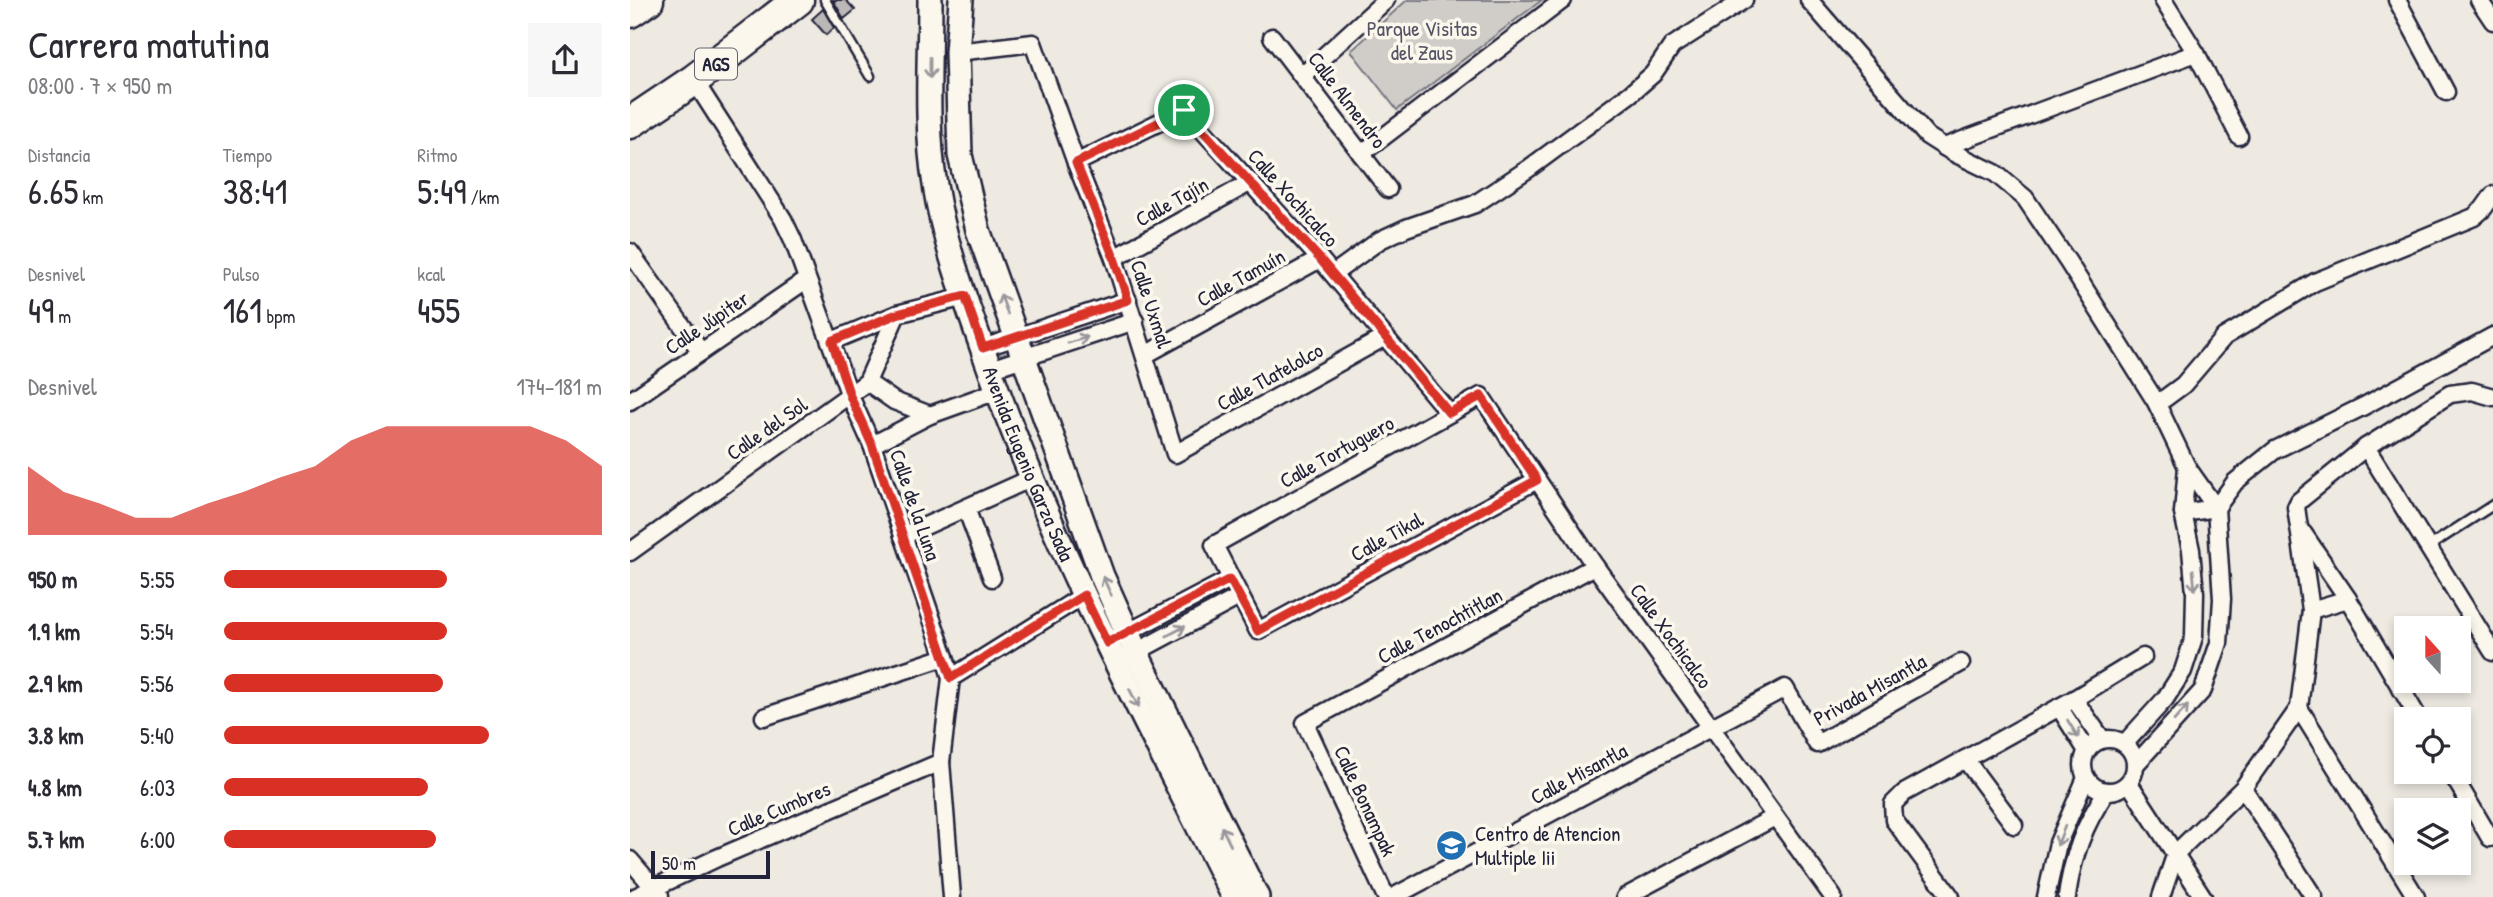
<!DOCTYPE html>
<html lang="es">
<head>
<meta charset="utf-8">
<style>
  :root { --surface:#fff; --page:#f7f7f7; --text:#2b2b33; --muted:#7c7c81; --accent:#d93025 }
  body { margin:0; font-family:"Patrick Hand",sans-serif; background:var(--page); color:var(--text); height:100vh; display:flex; flex-direction:column; font-size:26px; white-space:nowrap }
  * { box-sizing:border-box; margin:0 }
  p { font-size:23px; color:var(--muted) }
  .icon { flex:none; width:38px; height:38px; fill:none; stroke:currentColor; stroke-width:2; stroke-linecap:round; stroke-linejoin:round }
  .map { position:relative; flex:1; overflow:hidden }
  .details { display:flex; flex-direction:column; background:var(--surface); width:630px }
  .details>* { flex:none }
  .needle { width:46px; rotate:339deg }
  .controls { position:absolute; left:1764px; top:616px; display:grid; gap:14px }
  .controls a { display:grid; place-items:center; width:77px; height:77px; border-radius:0px; background:var(--surface); box-shadow:0 4px 10px #0003; font-size:35px }
  .scale { position:absolute; left:21px; bottom:18px; width:119px; box-sizing:border-box; padding-left:7px; border:4px solid #22223b; border-top:0; font-size:19px; line-height:24px; white-space:nowrap; color:#22223b; -webkit-text-stroke:5px #fbf7ec; paint-order:stroke }
  .pin { position:absolute; display:grid; place-items:center; width:60px; height:60px; color:#fff; margin:-30px; border:4px solid #fff; border-radius:50%; box-shadow:0 2px 7px #0007 }
  .round { display:grid; place-items:center; flex:none; width:74px; height:74px; border-radius:0px; background:var(--page) }
  .overview { display:flex; align-items:center; justify-content:space-between; height:119px; padding:0 28px }
  h1 { font-size:38px; font-weight:600; line-height:52px }
  .stats { display:grid; grid-template-columns:repeat(3,1fr); gap:10px; height:119px; padding:7px 28px }
  .stats div { display:grid; align-content:center }
  .stats b { font-size:35px; font-weight:600 }
  .stats small { font-size:19px; font-weight:400 }
  .stats p { font-size:19px }
  .chart { height:196px; padding:14px 28px }
  .chart p { display:flex; justify-content:space-between }
  .chart svg { width:100%; height:126px; margin-top:7px; fill:var(--accent); opacity:.7 }
  ul { padding:0 28px; list-style:none; font-size:23px }
  li { display:grid; grid-template-columns:112px 84px 1fr; align-items:center; height:52px }
  li i { height:18px; border-radius:9px; background:var(--accent) }
  main { display:flex; flex:1; min-height:0 }
  .map>svg:first-child { display:block }
</style>
</head>
<body>
<main>
<section class="details">
<div class="overview"><div><h1>Carrera matutina</h1><p>08:00 · 7 × 950 m</p></div><a class="round"><svg class="icon" aria-label="share" viewBox="0 0 24 24"><path d="M12 15V3M7 8l5-5 5 5M5 13v7h14v-7"/></svg></a></div>
<div class="stats">
<div><p>Distancia</p><b>6.65<small> km</small></b></div>
<div><p>Tiempo</p><b>38:41</b></div>
<div><p>Ritmo</p><b>5:49<small> /km</small></b></div>
</div>
<div class="stats">
<div><p>Desnivel</p><b>49<small> m</small></b></div>
<div><p>Pulso</p><b>161<small> bpm</small></b></div>
<div><p>kcal</p><b>455</b></div>
</div>
<div class="chart"><p><span>Desnivel</span>174–181 m</p>
<svg viewBox="0 0 160 44" preserveAspectRatio="none"><path d="M0 44V20L10 29L20 33L30 38L40 38L50 33L60 29L70 24L80 20L90 11L100 6L110 6L120 6L130 6L140 6L150 11L160 20V44z"/></svg>
</div>
<ul>
<li><b>950 m</b>5:55<i style="width:59%"></i></li>
<li><b>1.9 km</b>5:54<i style="width:59%"></i></li>
<li><b>2.9 km</b>5:56<i style="width:58%"></i></li>
<li><b>3.8 km</b>5:40<i style="width:70%"></i></li>
<li><b>4.8 km</b>6:03<i style="width:54%"></i></li>
<li><b>5.7 km</b>6:00<i style="width:56%"></i></li>
</ul>
</section>
<div class="map">
<svg width="1863" height="897" viewBox="0 0 1863 897">
  <rect width="100%" height="100%" fill="#eeeae2"/>
  <filter id="ink" filterUnits="userSpaceOnUse"><feTurbulence type="fractalNoise" baseFrequency=".0143" numOctaves="2"/><feDisplacementMap in="SourceGraphic" scale="14" xChannelSelector="R" yChannelSelector="G"/><feConvolveMatrix kernelMatrix="1 2 1 2 8 2 1 2 1" color-interpolation-filters="sRGB"/></filter>
  <g filter="url(#ink)">
    <!-- green -->
    <polygon fill="#d0cdc9" stroke="#797882" stroke-width="2" points="777,0 912,0 767,110 721,51"/>
    <!-- building -->
    <g fill="#bcb8b8" stroke="#22223b" stroke-width="2">
      <polygon points="203,0 216,0 225,10 214,19"/>
      <polygon points="193,9 204,28 196,35 182,19"/>
    </g>
    <g fill="none" stroke-linecap="round" stroke-linejoin="round">
      <defs>
        <g id="lane">
          <polyline points="195,0 240,76"/>
          <polyline points="1798,547 1863,505"/>
        </g>
        <g id="street">
          <polyline points="1179,0 1297,136 1322,152 1365,173 1395,198 1438,262 1526,402 1557,467 1586,508 1592,599 1589,643 1573,690 1506,764"/>
          <polyline points="1533,0 1566,53 1609,136"/>
          <polyline points="1767,0 1816,92"/>
          <polyline points="1849,0 1863,21"/>
          <polyline points="642,37 758,189"/>
          <polyline points="327,52 403,43 446,163 484,258 545,454 755,337"/>
          <polyline points="672,76 756,0"/>
          <polyline points="64,80 153,219 163,240 220,396 242,445 315,657 321,678 311,762 322,897"/>
          <polyline points="1314,147 1566,53"/>
          <polyline points="731,154 933,0"/>
          <polyline points="446,163 554,110 690,259 819,413"/>
          <polyline points="0,252 71,352"/>
          <polyline points="484,258 621,182"/>
          <polyline points="703,274 750,240 776,228 845,204 898,169 1000,94 1023,74 1042,46 1114,0"/>
          <polyline points="202,341 267,314 335,297"/>
          <polyline points="353,348 498,300"/>
          <polyline points="515,355 690,259"/>
          <polyline points="360,369 505,321"/>
          <polyline points="237,382 264,401 300,415"/>
          <polyline points="0,401 176,280"/>
          <polyline points="1526,402 1534,399 1553,385 1594,337 1685,282 1844,217 1853,209 1863,195"/>
          <polyline points="242,445 300,415 367,391"/>
          <polyline points="1736,447 1863,652"/>
          <polyline points="907,480 628,631 584,545 851,396 965,566 1203,897"/>
          <polyline points="336,508 362,578"/>
          <polyline points="1553,513 1586,508 1605,482 1645,450 1734,406 1863,336"/>
          <polyline points="1673,533 1718,599 1789,719"/>
          <polyline points="273,536 402,478"/>
          <polyline points="0,552 237,382 267,314"/>
          <polyline points="1681,610 1718,599"/>
          <polyline points="491,636 600,579"/>
          <polyline points="497,657 609,597"/>
          <polyline points="321,678 454,595"/>
          <polyline points="1444,699 1472,739"/>
          <polyline points="1429,707 1457,751"/>
          <polyline points="1669,708 1786,897"/>
          <polyline points="134,717 315,657"/>
          <circle cx="1479" cy="765" r="26"/>
          <polyline points="1495,743 1535,699 1553,671 1564,637 1565,593 1561,550 1553,513 1557,467"/>
          <polyline points="1335,759 1384,825"/>
          <polyline points="1821,772 1860,838"/>
          <polyline points="1499,783 1573,897"/>
          <polyline points="1613,788 1684,897"/>
          <polyline points="0,860 30,895"/>
          <polyline points="5,897 87,858 311,762"/>
          <polyline points="756,897 675,723 965,566"/>
          <polyline points="763,897 1155,688 1187,744 1331,663"/>
          <polyline points="995,897 1145,817"/>
          <polyline points="1321,897 1264,820 1263,804 1274,793 1444,699 1513,657"/>
          <polyline points="1416,897 1428,843 1456,778"/>
          <path d="M 1437,897 C 1442,857 1454,824 1477,791"/>
          <polyline points="1531,897 1546,853 1613,788 1669,708 1681,610 1666,507 1669,501 1736,447 1820,394 1842,391 1863,397"/>
        </g>
        <g id="secondary">
          <path id="s1" d="M 300,0 C 300,61 295,125 305,185 C 314,243 335,298 354,353 C 420,542 514,719 604,897"/>
          <polyline points="331,0 327,52 330,155 348,230 472,576 506,652 627,897"/>
        </g>
        <g id="highway">
          <polyline points="0,12 18,0"/>
          <polyline points="0,123 64,80 168,0"/>
        </g>
      </defs>
      <!-- lane casing -->
      <use href="#lane" stroke="#22223b" stroke-width="13"/>
      <!-- street casing -->
      <use href="#street" stroke="#22223b" stroke-width="21"/>
      <!-- secondary casing -->
      <use href="#secondary" stroke="#22223b" stroke-width="28"/>
      <!-- highway casing -->
      <use href="#highway" stroke="#22223b" stroke-width="35"/>
      <!-- lane -->
      <use href="#lane" stroke="#fbf7ec" stroke-width="8"/>
      <!-- street -->
      <use href="#street" stroke="#fbf7ec" stroke-width="16"/>
      <!-- secondary -->
      <use href="#secondary" stroke="#fbf7ec" stroke-width="23"/>
      <!-- highway -->
      <use href="#highway" stroke="#fbf7ec" stroke-width="30"/>
    </g>
    <!-- one-way arrows -->
    <defs><path id="oneway-shaft" d="M-6 0H5M1.5-3L5.5 0L1.5 3" fill="none" stroke-width="1.6" stroke-linecap="round" stroke-linejoin="round" transform="scale(1.75)"/></defs>
    <g stroke="#99979c">
      <use href="#oneway-shaft" transform="translate(300 68) rotate(90)"/>
      <use href="#oneway-shaft" transform="translate(374 304) rotate(-110)"/>
      <use href="#oneway-shaft" transform="translate(448 340) rotate(-18)"/>
      <use href="#oneway-shaft" transform="translate(1564 580) rotate(85)"/>
      <use href="#oneway-shaft" transform="translate(477 586) rotate(-114)"/>
      <use href="#oneway-shaft" transform="translate(546 631) rotate(-28)"/>
      <use href="#oneway-shaft" transform="translate(504 698) rotate(63)"/>
      <use href="#oneway-shaft" transform="translate(1551 713) rotate(-48)"/>
      <use href="#oneway-shaft" transform="translate(1443 729) rotate(58)"/>
      <use href="#oneway-shaft" transform="translate(596 836) rotate(-116)"/>
      <use href="#oneway-shaft" transform="translate(1431 836) rotate(112)"/>
    </g>
  </g>
  <g fill="none" stroke-linecap="round" stroke-linejoin="round" filter="url(#ink)">
    <defs>
      <polygon id="route" points="554,110 690,259 819,413 851,396 907,480 628,631 600,579 477,643 454,595 321,678 242,445 220,396 202,341 267,314 335,296 353,348 498,300 484,258 446,163"/>
    </defs>
    <!-- route casing -->
    <use href="#route" stroke="#fff" stroke-width="14"/>
    <!-- route -->
    <use href="#route" stroke="#d93025" stroke-width="9"/>
  </g>
  <!-- icons -->
  <defs>
    <symbol id="school-disc" viewBox="-11 -11 22 22"><circle r="9.5" fill="#1f6fb2" stroke="#fbf7ec"/><path d="M0-5L7-2L0 1L-7-2ZM-4 1L0 2.5L4 1V4Q0 6-4 4Z" fill="#fff"/></symbol>
  </defs>
  <g fill-rule="evenodd">
    <use href="#school-disc" x="804" y="828" width="35" height="35"/>
  </g>
  <g text-anchor="middle" stroke-width="7" stroke-linejoin="round" paint-order="stroke">
    <!-- shield labels -->
    <rect fill="#fbf7ec" stroke="#636270" stroke-width="2" x="65" y="48.5" width="42" height="31" rx="5"/>
    <g font-size="19" font-weight="bold" fill="#22223b">
      <text x="86" y="71">AGS</text>
    </g>
    <!-- park labels -->
    <g font-size="21" fill="#565566" stroke="#fbf7ec">
      <text x="792" y="36">Parque Visitas<tspan x="792" dy="24">del Zaus</tspan></text>
    </g>
    <!-- street labels -->
    <g font-size="21" fill="#22223b" stroke="#fbf7ec">
      <text transform="translate(717 100) rotate(53)" y="7">Calle Almendro</text>
      <text transform="translate(663 198) rotate(48)" y="7">Calle Xochicalco</text>
      <text transform="translate(542 202) rotate(-29)" y="7">Calle Tajín</text>
      <text transform="translate(611 278) rotate(-29)" y="7">Calle Tamuín</text>
      <text transform="translate(521 304) rotate(72)" y="7">Calle Uxmal</text>
      <text transform="translate(77 323) rotate(-34)" y="7">Calle Júpiter</text>
      <text transform="translate(640 377) rotate(-29)" y="7">Calle Tlatelolco</text>
      <text transform="translate(137 429) rotate(-35)" y="7">Calle del Sol</text>
      <text transform="translate(707 452) rotate(-29)" y="7">Calle Tortuguero</text>
      <text dy="7" stroke="none"><textPath href="#s1" startOffset="480">Avenida Eugenio Garza Sada</textPath></text>
      <text transform="translate(285 505) rotate(71)" y="7">Calle de la Luna</text>
      <text transform="translate(757 537) rotate(-29)" y="7">Calle Tikal</text>
      <text transform="translate(810 626) rotate(-28)" y="7">Calle Tenochtitlan</text>
      <text transform="translate(1041 636) rotate(54)" y="7">Calle Xochicalco</text>
      <text transform="translate(1240 690) rotate(-29)" y="7">Privada Misantla</text>
      <text transform="translate(949 774) rotate(-28)" y="7">Calle Misantla</text>
      <text transform="translate(735 801) rotate(65)" y="7">Calle Bonampak</text>
      <text transform="translate(149 809) rotate(-23)" y="7">Calle Cumbres</text>
    </g>
    <!-- poi labels -->
    <g font-size="21" fill="#22223b" stroke="#fbf7ec" text-anchor="start">
      <text x="845" y="841">Centro de Atencion<tspan x="845" dy="24">Multiple Iii</tspan></text>
    </g>
  </g>
</svg>
<div class="controls">
<a><svg class="needle" viewBox="-14 -14 28 28"><path d="M0-13l5 13h-10z" fill="#e53935"/><path d="M0 13l5-13h-10z" fill="#7c7c81"/></svg></a>
<a><svg class="icon" aria-label="locate" viewBox="0 0 24 24"><circle cx="12" cy="12" r="6"/><path d="M12 2v4M12 18v4M2 12h4M18 12h4"/></svg></a>
<a><svg class="icon" aria-label="layers" viewBox="0 0 24 24"><path d="M12 4l9 5-9 5-9-5zM3 14l9 5 9-5"/></svg></a>
</div>
<div class="scale">50 m</div>
<div class="pin" style="left:554px;top:110px;background:#1e9e55"><svg class="icon" aria-label="arrive" viewBox="0 0 24 24"><path d="M6 21V4h12l-3 4 3 4H6"/></svg></div>
</div>
</main>
</body>
</html>
